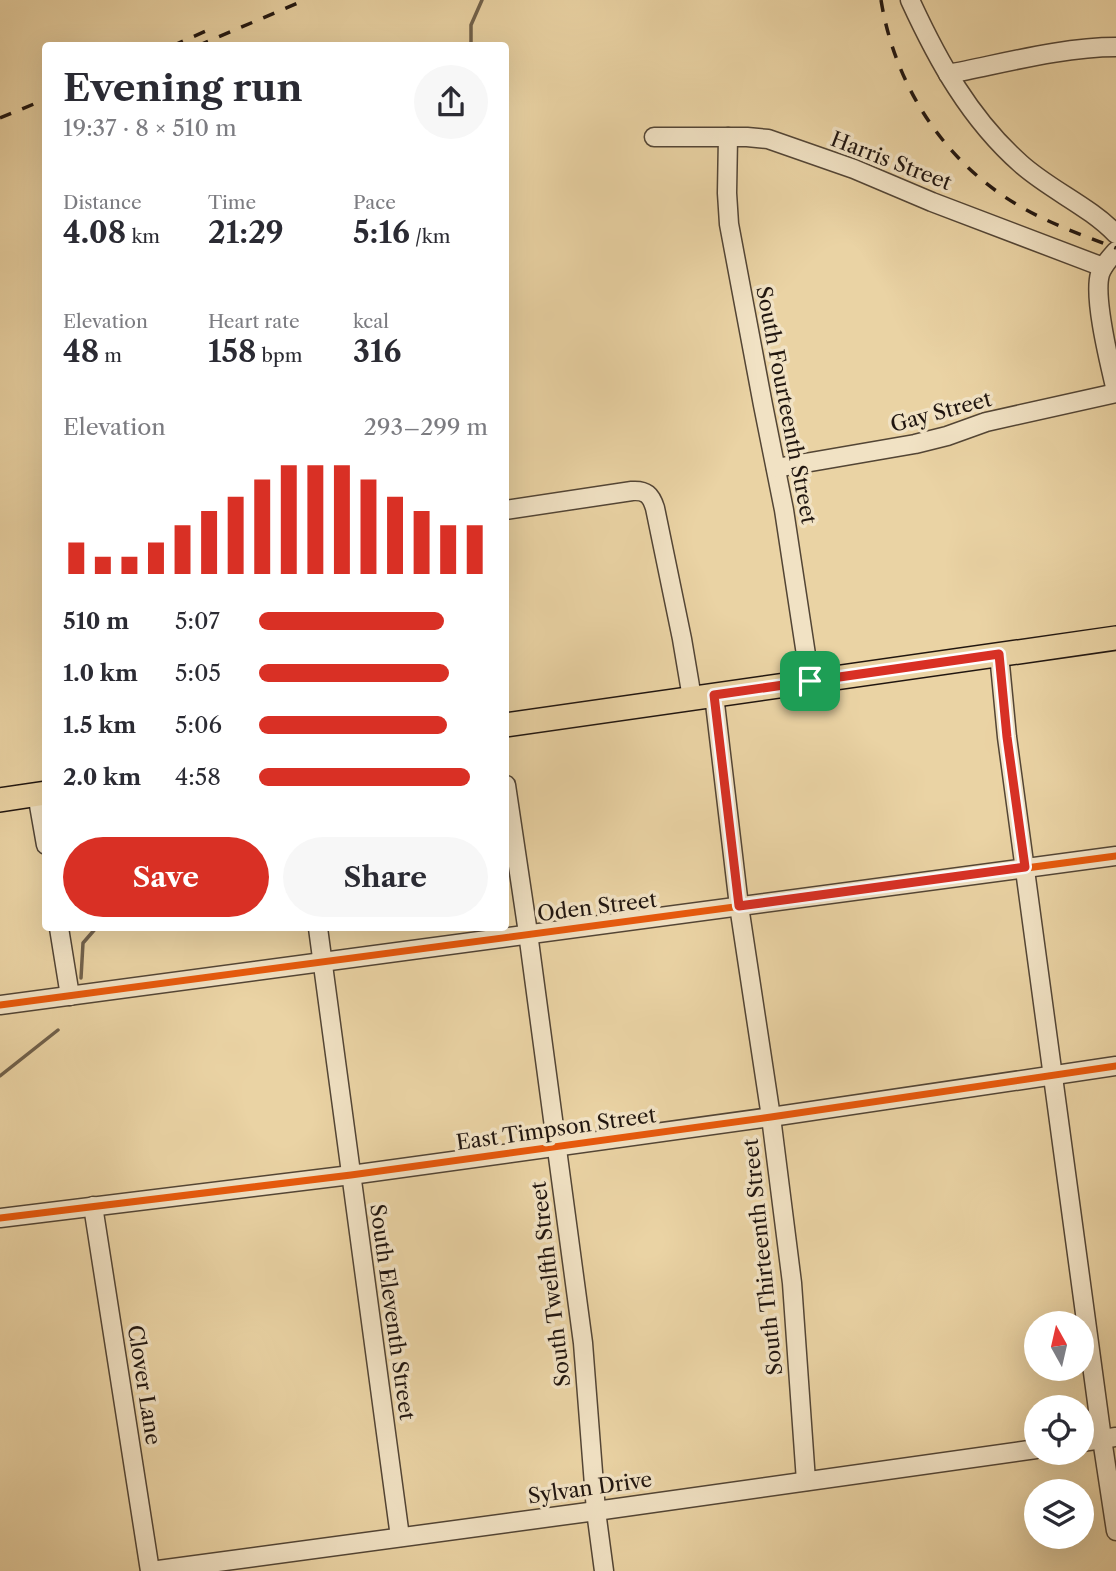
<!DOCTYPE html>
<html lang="en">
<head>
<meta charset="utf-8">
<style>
  :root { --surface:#fff; --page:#f7f7f7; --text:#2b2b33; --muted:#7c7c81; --accent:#d93025 }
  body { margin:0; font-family:"Libre Caslon Text",serif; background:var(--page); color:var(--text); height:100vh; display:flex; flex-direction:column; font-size:26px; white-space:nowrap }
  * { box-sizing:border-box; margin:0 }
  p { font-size:23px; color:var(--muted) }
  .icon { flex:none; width:38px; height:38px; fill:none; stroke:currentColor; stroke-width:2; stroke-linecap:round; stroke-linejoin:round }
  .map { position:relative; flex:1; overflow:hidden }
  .sheet { position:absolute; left:42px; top:42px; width:467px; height:889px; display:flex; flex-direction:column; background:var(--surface); border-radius:7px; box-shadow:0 7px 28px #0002 }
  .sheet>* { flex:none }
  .needle { width:46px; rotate:352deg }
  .tools { position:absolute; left:1024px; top:1311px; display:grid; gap:14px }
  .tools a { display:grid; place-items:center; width:70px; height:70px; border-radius:50%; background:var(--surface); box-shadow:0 7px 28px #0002; font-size:35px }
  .pin { position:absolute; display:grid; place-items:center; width:60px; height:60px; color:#fff; margin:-30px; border-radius:14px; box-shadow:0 4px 10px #0006 }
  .round { display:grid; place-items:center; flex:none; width:74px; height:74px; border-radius:37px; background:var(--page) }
  .overview { display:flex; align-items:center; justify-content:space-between; height:119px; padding:0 21px }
  h1 { font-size:38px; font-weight:700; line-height:52px }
  .metrics { display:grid; grid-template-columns:repeat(3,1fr); gap:10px; height:119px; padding:7px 21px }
  .metrics div { display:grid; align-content:center }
  .metrics b { font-size:30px; font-weight:700 }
  .metrics small { font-size:19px; font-weight:400 }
  .metrics p { font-size:19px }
  .chart { height:196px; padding:14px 21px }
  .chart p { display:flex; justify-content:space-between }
  .chart svg { width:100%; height:126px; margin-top:7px; stroke:var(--accent); stroke-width:6 }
  .cta { display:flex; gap:14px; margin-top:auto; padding:14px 21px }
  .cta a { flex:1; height:80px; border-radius:42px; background:var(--accent); color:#fff; font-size:28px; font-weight:700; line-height:80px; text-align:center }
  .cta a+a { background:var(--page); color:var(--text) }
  ul { padding:0 21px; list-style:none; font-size:23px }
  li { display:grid; grid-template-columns:112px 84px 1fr; align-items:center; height:52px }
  li i { height:18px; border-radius:9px; background:var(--accent) }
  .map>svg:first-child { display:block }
</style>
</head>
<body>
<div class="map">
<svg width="1116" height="1571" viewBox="0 0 1116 1571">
  <rect width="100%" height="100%" fill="#ead3a4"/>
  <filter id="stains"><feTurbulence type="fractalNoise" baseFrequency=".00286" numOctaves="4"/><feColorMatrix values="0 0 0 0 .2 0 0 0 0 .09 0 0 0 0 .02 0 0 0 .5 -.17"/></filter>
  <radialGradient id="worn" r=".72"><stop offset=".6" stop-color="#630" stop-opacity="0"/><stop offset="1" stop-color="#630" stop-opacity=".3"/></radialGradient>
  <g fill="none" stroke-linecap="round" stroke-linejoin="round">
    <!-- stream -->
    <g stroke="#71614b" stroke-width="3.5">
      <polyline points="471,46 471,25 482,0"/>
      <polyline points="81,978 83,943 96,928"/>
      <polyline points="0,1076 58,1030"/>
    </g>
    <defs>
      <g id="minor">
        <path d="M 910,0 C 938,61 970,119 1021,164 C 1050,190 1089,206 1116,234"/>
        <path d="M 948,74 C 1001,64 1062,47 1116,47"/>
        <polyline points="654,137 747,137 768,139 854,169 932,202 1103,267"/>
        <polyline points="728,137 727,193 729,224 763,405 784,510 810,681"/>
        <path d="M 1116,251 C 1110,258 1103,265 1100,274 C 1093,298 1110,365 1116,391"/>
        <polyline points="776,468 915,444 947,436 986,422 1116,393"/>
        <path d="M 506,510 L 632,491 C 646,490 651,495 655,508 L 682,639 L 692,698"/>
        <polyline points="999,654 1007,737 1102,1439 1116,1531"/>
        <polyline points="714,695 739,906 771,1117 792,1283 806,1481"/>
        <polyline points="506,785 528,933 583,1343 596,1511 604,1571"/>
        <polyline points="37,794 46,845"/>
        <polyline points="59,928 70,996"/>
        <polyline points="318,928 400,1537"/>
        <polyline points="0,1005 1116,856"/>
        <polyline points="93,1206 150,1571"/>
        <polyline points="0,1218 351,1175 771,1117 1116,1066"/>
        <polyline points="1082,1442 1116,1437"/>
        <polyline points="151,1571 596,1511 1036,1449"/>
      </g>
      <g id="major">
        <polyline points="506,725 1116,638"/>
        <polyline points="0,800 46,793"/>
      </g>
    </defs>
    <!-- minor casing -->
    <use href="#minor" stroke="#534535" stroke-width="21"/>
    <!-- major casing -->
    <use href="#major" stroke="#211610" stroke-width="26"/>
    <!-- minor -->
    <use href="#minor" stroke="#f1e2c4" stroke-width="18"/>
    <!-- major -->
    <use href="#major" stroke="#ead3a4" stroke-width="23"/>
    <!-- rail -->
    <g stroke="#211610" stroke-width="3.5" stroke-dasharray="12 12" stroke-linecap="butt">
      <path d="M 881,0 C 895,87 946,165 1023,208 C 1053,225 1085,236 1116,248"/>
      <polyline points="172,46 206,31"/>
      <polyline points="197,46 305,0"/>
      <polyline points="0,118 46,99"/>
    </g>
    <defs>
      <g id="cycleway">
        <polyline points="0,1005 1116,856"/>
        <polyline points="0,1218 351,1175 771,1117 1116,1066"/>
      </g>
    </defs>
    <!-- cycleway casing -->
    <use href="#cycleway" stroke="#f1e2c4" stroke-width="11"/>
    <!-- cycleway -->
    <use href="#cycleway" stroke="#e8590c" stroke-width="7"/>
  </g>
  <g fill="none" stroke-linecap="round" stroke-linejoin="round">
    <defs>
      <polygon id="route" points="999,654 1007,737 1025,867 739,906 714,695"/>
    </defs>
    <!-- route casing -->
    <use href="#route" stroke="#fff" stroke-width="14"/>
    <!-- route -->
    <use href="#route" stroke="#d93025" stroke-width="9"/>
  </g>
  <g text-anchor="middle" stroke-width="7" stroke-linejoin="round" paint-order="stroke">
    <!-- street labels -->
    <g font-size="21" fill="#211610" stroke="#f1e2c4">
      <text transform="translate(891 161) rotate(21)" y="7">Harris Street</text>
      <text transform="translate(786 405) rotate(79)" y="7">South Fourteenth Street</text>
      <text transform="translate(941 412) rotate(-15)" y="7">Gay Street</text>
      <text transform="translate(597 907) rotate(-7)" y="7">Oden Street</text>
      <text transform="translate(556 1129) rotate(-8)" y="7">East Timpson Street</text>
      <text transform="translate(763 1257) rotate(-96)" y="7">South Thirteenth Street</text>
      <text transform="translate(551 1284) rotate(-97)" y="7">South Twelfth Street</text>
      <text transform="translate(392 1312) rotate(82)" y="7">South Eleventh Street</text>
      <text transform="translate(144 1385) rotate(81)" y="7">Clover Lane</text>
      <text transform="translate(590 1488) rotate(-8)" y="7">Sylvan Drive</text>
    </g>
  </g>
  <rect width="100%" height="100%" filter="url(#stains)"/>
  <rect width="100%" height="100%" fill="url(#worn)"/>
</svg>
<div class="tools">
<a><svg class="needle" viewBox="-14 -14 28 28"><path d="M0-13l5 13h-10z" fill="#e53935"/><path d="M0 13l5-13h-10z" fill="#7c7c81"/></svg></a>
<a><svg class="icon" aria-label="locate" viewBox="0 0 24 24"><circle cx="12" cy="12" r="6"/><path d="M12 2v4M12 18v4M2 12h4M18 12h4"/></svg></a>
<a><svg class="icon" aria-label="layers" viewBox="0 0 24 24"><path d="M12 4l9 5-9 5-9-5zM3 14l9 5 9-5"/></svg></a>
</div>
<div class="pin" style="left:810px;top:681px;background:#1e9e55"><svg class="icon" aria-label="arrive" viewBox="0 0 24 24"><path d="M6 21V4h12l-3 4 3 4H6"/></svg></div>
<section class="sheet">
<div class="overview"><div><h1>Evening run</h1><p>19:37 · 8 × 510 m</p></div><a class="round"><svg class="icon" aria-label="share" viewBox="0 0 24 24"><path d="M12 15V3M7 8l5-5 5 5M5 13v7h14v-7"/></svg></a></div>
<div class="metrics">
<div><p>Distance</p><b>4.08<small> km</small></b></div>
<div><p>Time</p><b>21:29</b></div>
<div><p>Pace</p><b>5:16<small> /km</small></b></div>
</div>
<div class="metrics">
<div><p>Elevation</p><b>48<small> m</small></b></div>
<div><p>Heart rate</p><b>158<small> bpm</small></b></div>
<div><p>kcal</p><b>316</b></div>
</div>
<div class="chart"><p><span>Elevation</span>293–299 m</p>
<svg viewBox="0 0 160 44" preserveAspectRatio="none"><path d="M5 44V33M15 44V38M25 44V38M35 44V33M45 44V27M55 44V22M65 44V17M75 44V11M85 44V6M95 44V6M105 44V6M115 44V11M125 44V17M135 44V22M145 44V27M155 44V27"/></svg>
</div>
<ul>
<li><b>510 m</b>5:07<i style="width:81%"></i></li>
<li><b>1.0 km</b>5:05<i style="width:83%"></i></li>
<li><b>1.5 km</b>5:06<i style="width:82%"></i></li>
<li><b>2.0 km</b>4:58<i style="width:92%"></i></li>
</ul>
<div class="cta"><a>Save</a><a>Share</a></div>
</section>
</div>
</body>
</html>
